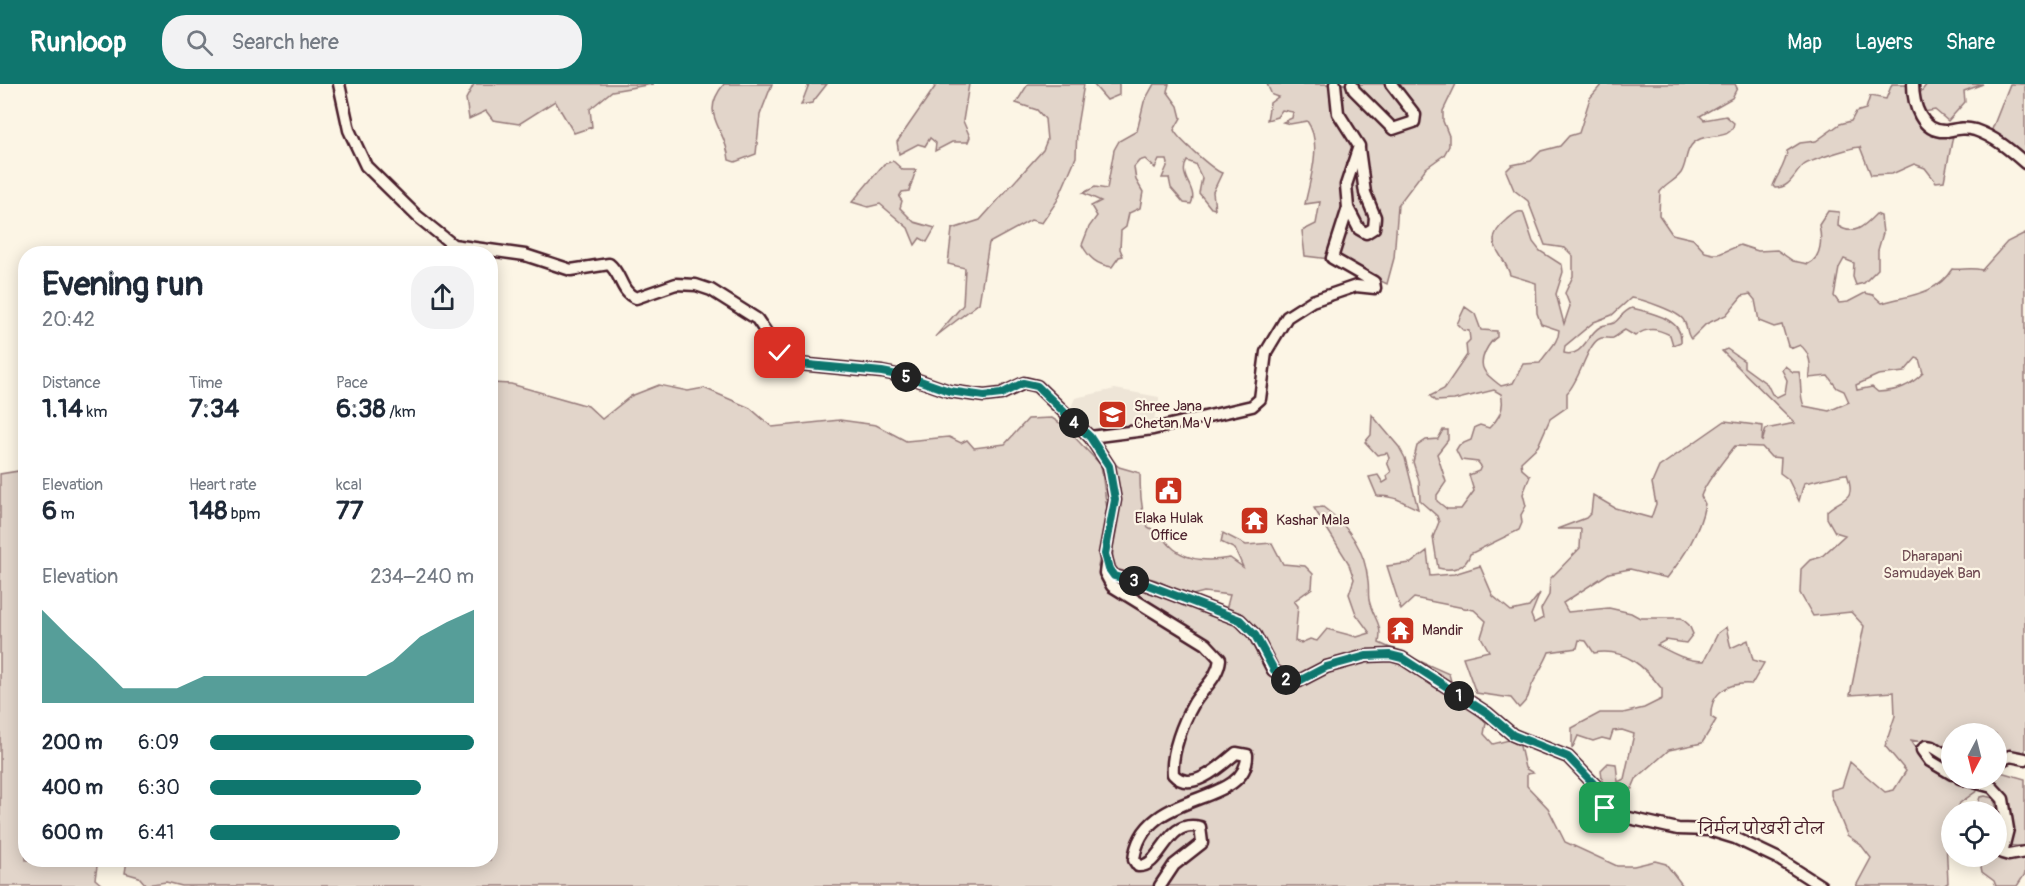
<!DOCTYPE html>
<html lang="en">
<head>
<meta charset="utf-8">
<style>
  :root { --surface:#fff; --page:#f2f2f3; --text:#1f2937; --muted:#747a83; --accent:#0f766e }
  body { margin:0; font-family:Pangolin,"Playpen Sans Deva",sans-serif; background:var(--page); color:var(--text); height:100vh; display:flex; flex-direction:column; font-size:22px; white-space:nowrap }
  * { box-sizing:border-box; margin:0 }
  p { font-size:20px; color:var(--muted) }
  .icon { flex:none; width:33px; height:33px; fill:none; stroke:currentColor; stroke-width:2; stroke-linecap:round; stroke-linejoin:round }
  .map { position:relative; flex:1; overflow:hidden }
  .details { position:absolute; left:18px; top:162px; width:480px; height:621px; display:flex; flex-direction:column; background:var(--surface); border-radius:24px; box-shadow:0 3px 15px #0003 }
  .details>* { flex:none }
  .needle { width:39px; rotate:187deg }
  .controls { position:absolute; left:1941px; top:639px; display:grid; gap:12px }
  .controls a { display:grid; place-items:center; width:66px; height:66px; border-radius:50%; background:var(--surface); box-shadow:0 3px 15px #0003; font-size:30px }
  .pin { position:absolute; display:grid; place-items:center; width:51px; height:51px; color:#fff; margin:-26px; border-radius:12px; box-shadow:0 3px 9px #0006 }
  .km { position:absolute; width:30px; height:30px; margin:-15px; border-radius:50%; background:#222; color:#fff; font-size:16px; line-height:30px; text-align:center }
  .round { display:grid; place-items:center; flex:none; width:63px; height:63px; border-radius:24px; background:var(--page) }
  .overview { display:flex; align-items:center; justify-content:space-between; height:102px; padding:0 24px }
  h1 { font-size:33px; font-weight:700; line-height:45px }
  .figures { display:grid; grid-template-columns:repeat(3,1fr); gap:9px; height:102px; padding:6px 24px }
  .figures div { display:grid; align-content:center }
  .figures b { font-size:26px; font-weight:700 }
  .figures small { font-size:16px; font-weight:400 }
  .figures p { font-size:16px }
  .chart { height:168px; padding:12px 24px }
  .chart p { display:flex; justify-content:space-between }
  .chart svg { width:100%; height:108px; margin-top:6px; fill:var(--accent); opacity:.7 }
  ul { padding:0 24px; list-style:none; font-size:20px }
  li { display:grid; grid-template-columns:96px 72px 1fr; align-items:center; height:45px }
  li i { height:15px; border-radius:8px; background:var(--accent) }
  header { display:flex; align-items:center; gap:36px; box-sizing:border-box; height:84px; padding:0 30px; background:var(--accent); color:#fff }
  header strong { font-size:28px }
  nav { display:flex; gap:33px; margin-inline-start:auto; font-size:21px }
  .search { width:420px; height:54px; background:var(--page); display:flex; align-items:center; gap:15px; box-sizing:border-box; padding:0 21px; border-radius:24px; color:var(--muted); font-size:22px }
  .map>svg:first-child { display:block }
</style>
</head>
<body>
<header>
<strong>Runloop</strong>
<div class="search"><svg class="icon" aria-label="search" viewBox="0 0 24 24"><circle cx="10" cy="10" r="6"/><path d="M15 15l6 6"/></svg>Search here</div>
<nav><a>Map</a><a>Layers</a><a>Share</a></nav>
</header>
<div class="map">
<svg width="2025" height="802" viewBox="0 0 2025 802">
  <rect width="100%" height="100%" fill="#fcf5e5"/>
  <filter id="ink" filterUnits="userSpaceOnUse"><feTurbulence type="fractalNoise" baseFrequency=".0167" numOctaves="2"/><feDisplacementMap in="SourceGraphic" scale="12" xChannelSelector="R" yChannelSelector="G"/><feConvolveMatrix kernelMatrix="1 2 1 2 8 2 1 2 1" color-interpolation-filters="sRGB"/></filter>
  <g filter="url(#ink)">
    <!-- built -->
    <polygon fill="#eee5d7" points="1115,305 1159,313 1159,328 1155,329 1154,343 1098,356 1069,328 1075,314"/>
    <!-- green -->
    <g fill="#e2d5ca" stroke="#967a7a" stroke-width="1.5" fill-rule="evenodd">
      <polygon points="474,0 653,0 612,7 590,25 592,43 574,49 555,17 519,40 493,36 486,27 469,35 466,15"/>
      <path d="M 724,0 L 772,0 L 760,31 L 756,70 L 735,78 L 729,76 C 726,42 698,32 724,0 Z"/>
      <polygon points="809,0 827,0 812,19 801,21"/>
      <polygon points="937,0 969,0 963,37 970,53 968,58 952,58 935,67 936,59 930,54 925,62 918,60 899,70 897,58"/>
      <polygon points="1028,0 1084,0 1077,42 1076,73 1057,117 1042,139 1031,136 989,159 979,219 935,253 963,221 965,184 948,180 952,145 980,136 1043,66 1047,56 1045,35 1037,26 1016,19"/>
      <polygon points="1093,0 1119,0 1119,11 1107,16"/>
      <path d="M 1154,0 L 1169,0 L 1167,7 L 1178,22 L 1181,34 L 1174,46 C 1177,54 1213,86 1222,89 L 1213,108 L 1215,125 L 1211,124 L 1199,109 L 1202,94 L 1195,80 L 1187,77 C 1177,93 1199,105 1191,120 L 1184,119 L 1171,104 L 1169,94 L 1162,94 L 1168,80 L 1167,76 L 1159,76 L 1155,84 L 1145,75 L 1139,77 L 1134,83 L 1136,96 L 1143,108 L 1140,124 L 1129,129 L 1126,143 L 1121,147 L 1120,165 L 1123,172 L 1119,173 L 1112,183 C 1097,181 1089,174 1082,161 L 1089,143 L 1097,132 L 1091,122 L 1101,117 L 1083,109 L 1095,103 L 1107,105 L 1114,66 L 1119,57 L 1137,47 L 1144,18 Z"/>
      <path d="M 1267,0 L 1456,0 L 1443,27 L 1443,37 L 1449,52 L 1449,62 L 1444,71 L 1426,84 L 1398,121 L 1394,174 L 1387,200 L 1338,176 L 1305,172 L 1302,147 L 1316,140 L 1320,118 L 1305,120 C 1310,95 1323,59 1307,37 L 1290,40 L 1283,38 L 1292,34 L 1293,28 L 1282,26 L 1277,33 L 1267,36 L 1270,19 L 1278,13 L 1272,11 Z"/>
      <path d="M 1602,0 L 1735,0 L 1737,4 L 1732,14 L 1700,32 L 1704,36 L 1726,32 L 1734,39 C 1731,57 1710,49 1698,56 C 1684,63 1688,78 1681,89 C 1675,97 1666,100 1660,108 L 1659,131 L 1672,150 L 1693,155 L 1705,168 L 1713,170 L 1719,170 L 1740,161 L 1758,167 L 1777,166 L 1793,177 L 1808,180 C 1822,174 1822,154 1819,141 L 1828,127 L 1839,128 L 1838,142 C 1855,153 1865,141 1876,130 L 1881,132 L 1883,149 L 1878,166 L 1878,185 L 1864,199 L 1856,201 L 1853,193 L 1854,179 L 1844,175 L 1839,184 L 1834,212 L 1839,219 L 1848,218 L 1865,209 L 1873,211 L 1882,219 C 1909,211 1936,211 1952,185 C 1963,186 1971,183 1982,186 L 2007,158 L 2025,149 L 2025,674 L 1997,674 L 1996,650 L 1952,650 L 1951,663 L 1911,656 L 1924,678 L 1978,706 L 1960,719 L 1957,727 L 1952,728 L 1951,742 L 1946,755 L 1948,799 L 1943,802 L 1856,802 L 1871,774 L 1861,761 L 1847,751 L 1831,711 L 1831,706 L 1842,703 L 1850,678 L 1885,708 L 1894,706 L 1906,687 L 1885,662 L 1895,632 L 1894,608 L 1850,611 L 1864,542 L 1851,528 L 1813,532 L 1800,509 L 1801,485 L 1810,476 L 1821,473 L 1845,451 L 1835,448 L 1827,434 L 1827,427 C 1842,413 1857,418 1847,390 C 1842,389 1813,398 1804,399 L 1799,417 L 1788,395 L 1780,389 L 1781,374 L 1771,373 L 1762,363 L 1735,362 C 1725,375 1706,397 1701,412 L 1705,420 C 1699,450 1685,471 1667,494 L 1630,485 L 1609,489 L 1563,519 L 1568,528 L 1609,524 L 1631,529 L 1640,534 L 1681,534 L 1689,541 L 1693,550 L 1686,559 L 1666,556 L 1657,561 C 1672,569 1686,577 1704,577 L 1718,549 L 1726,543 L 1731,564 L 1748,556 L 1753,576 L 1764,579 L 1752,600 C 1730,598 1710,607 1711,633 L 1716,636 L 1702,659 L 1669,666 L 1636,695 L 1627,716 L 1607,726 L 1600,706 L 1603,702 L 1601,686 L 1608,679 L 1616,680 L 1618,698 L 1624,695 L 1634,650 L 1622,646 L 1613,647 L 1610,656 L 1602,654 L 1593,657 L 1578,652 L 1572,665 L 1572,644 L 1600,629 L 1623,629 L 1644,624 L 1662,615 L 1662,605 C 1645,583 1624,563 1594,569 L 1586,557 L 1579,556 L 1577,564 L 1549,568 C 1545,579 1538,588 1533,599 C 1526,612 1533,610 1519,624 L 1511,614 L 1476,609 L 1463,573 L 1489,567 L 1481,553 L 1486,537 L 1474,526 L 1414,514 L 1401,526 L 1387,482 L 1411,479 L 1427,467 L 1430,492 L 1454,490 L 1480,482 L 1493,512 L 1511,527 L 1529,523 L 1540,509 L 1531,531 L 1534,539 L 1543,534 L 1541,525 L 1549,511 L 1550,495 L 1580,464 L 1581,445 L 1557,445 L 1586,434 L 1591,429 L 1593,411 L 1615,424 L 1651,434 L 1656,420 L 1652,399 L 1659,383 L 1725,337 L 1763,342 L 1762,358 L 1766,345 L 1795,339 L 1722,267 L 1727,265 L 1744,277 L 1744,283 L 1767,300 L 1772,310 L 1777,313 L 1785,309 L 1787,296 L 1782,286 L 1785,282 L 1793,288 L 1799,288 C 1802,301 1799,310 1804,322 L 1829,327 L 1849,318 L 1844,307 L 1837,304 L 1828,292 L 1809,294 C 1812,283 1810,268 1800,261 L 1793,264 L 1788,262 L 1782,241 L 1774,243 L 1759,237 L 1755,216 L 1750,210 L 1742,212 L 1726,231 L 1706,240 L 1691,255 C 1686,249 1688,243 1684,237 C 1680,228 1642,215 1631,214 L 1612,231 L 1594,238 L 1565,262 L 1564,269 C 1583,274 1587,250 1600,243 C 1604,240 1610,241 1614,239 C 1621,234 1623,227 1632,224 C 1650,229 1683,234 1681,258 L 1673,261 L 1670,251 C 1656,244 1647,243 1635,252 L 1625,246 C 1621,248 1616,253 1613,254 C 1608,255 1604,252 1599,255 C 1587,261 1580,296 1567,309 L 1567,323 L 1550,335 L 1538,362 L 1521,378 L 1522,385 L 1530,392 L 1523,410 L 1526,422 L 1521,431 L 1522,439 L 1519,446 L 1470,470 C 1466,485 1451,487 1438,484 L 1433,453 L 1439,438 L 1437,432 L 1420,417 L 1419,397 L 1413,378 L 1417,362 L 1426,356 L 1438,355 L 1443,346 L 1448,346 L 1448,356 L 1437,370 L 1446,398 L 1437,411 L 1437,417 L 1447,425 L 1461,425 L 1474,407 L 1469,391 L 1479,387 L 1481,382 L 1478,378 L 1461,376 L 1456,366 L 1459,361 L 1471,356 L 1475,343 L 1480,341 L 1489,344 C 1499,335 1505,323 1501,310 L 1494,306 L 1454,316 L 1435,317 L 1430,312 L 1444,305 L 1467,271 L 1466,260 L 1470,256 L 1469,247 L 1463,246 L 1457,240 L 1465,223 L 1475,230 L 1481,246 L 1497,247 L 1497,253 C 1489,258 1478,276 1484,286 C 1486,291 1496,298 1501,302 L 1513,299 L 1523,280 L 1540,279 C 1546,268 1559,259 1559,246 L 1541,240 L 1537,229 L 1536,199 L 1510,191 C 1504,168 1479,159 1507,136 C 1513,131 1516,127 1523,128 L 1533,158 L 1540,167 L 1562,181 L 1563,188 L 1556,210 L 1564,240 L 1570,222 L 1565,209 L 1573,192 L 1573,172 L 1565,164 L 1545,161 L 1528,117 L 1514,106 L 1506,87 L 1512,81 L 1531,77 L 1541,67 L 1560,62 L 1569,52 L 1579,49 L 1590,14 ZM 1916,274 L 1919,275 L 1923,289 C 1910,302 1898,307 1878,308 L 1872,303 L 1857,306 L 1856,301 L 1878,291 L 1904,288 Z"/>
      <path d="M 1892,0 L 1908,0 C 1912,45 1918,35 1953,52 L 1944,97 L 1936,98 L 1925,84 L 1914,80 L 1892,90 L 1871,91 L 1860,63 C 1852,63 1809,77 1804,81 C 1794,89 1791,104 1775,104 L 1773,102 C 1778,89 1786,81 1787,67 L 1800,59 L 1816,57 L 1840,40 L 1851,37 L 1856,28 L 1866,25 L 1870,12 L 1886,15 Z"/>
      <polygon points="1927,0 1983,0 1964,7 1965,18 1948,37 1935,26 1924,28 1920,23 1920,9"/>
      <polygon points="2010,0 2025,0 2025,72 2019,65 1991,48"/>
      <polygon points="893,77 903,86 916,86 909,107 902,108 899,113 902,117 900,124 914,138 935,144 927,158 920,154 915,161 908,144 880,120 868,123 852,118 884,80"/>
      <path d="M 491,299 L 511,300 L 588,322 L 602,335 L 631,312 L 659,301 L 688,307 L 704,304 L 750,324 L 772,343 L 840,336 L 876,341 L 906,357 L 949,353 L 961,359 L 967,356 L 974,364 L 1005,360 L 1028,335 L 1052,334 L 1063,341 L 1101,381 L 1108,432 L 1098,483 C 1115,497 1139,499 1159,508 C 1181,518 1199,529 1224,533 L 1230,511 L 1204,508 L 1189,512 L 1156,496 L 1116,485 L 1112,481 L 1115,438 L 1105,371 L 1119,383 L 1140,389 C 1140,405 1141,430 1148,443 C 1165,451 1162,455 1174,465 C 1190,478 1211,477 1230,474 L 1243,483 L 1235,465 L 1221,458 L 1223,449 L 1246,461 L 1272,459 L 1283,480 L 1305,482 L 1313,490 L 1312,504 L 1294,517 L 1298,522 L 1295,557 L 1301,559 L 1310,555 L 1317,557 L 1327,545 L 1357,553 L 1370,549 L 1356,530 L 1349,510 L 1354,495 L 1348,478 L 1314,424 L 1323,423 C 1348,441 1365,465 1368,497 C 1369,503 1368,510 1369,516 C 1373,535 1383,538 1379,559 L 1449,590 L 1451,597 L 1449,600 L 1387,568 L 1294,591 L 1271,577 L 1265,579 L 1301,600 L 1340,580 L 1385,576 L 1401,579 L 1432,597 L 1438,605 L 1470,622 L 1486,639 L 1484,650 L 1493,660 L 1509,656 L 1520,662 L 1525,684 L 1533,689 L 1527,690 L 1527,702 L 1548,724 L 1565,758 L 1617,782 L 1634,782 L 1655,777 L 1666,780 L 1683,802 L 182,802 L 166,798 L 146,801 L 139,793 L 125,789 L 127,776 L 490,776 Z"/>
      <path d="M 1372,331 L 1399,363 L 1405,374 L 1418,425 C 1401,418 1397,412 1377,412 L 1369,393 L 1378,391 L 1383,399 L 1388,396 L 1387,391 L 1391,388 L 1387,378 L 1389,374 L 1387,369 L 1377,371 L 1365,358 L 1371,351 Z"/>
      <polygon points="25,386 26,776 98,776 95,795 103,802 0,802 0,390"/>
      <path d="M 1997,687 L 2025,695 L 2025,763 L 2007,761 C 2009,729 2016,711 1983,695 L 1996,694 Z"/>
      <path d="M 1985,712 L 1993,714 C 1999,728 2001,737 1997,751 L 1996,728 L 1991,727 L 1978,719 L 1980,713 Z"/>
      <polygon points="1997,763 2003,775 2025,775 2025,790 2017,802 1996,802 1994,797 1982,788 1979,773 1996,772"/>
    </g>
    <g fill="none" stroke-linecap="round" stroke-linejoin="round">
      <defs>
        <g id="secondary">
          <path d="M 339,0 L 349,46 L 366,82 L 417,132 L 453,161 L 525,171 L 571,186 L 609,180 C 622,190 620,208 636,214 L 676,200 L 696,201 L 711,206 L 757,235 L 780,269 L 799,280 L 882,288 L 912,294 L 949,307 L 984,312 L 1001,310 L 1024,299 L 1037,302 L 1090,353 L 1109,382 L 1115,416 L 1105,470 L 1109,485 L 1114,492 L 1148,501 L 1240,536 L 1255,551 L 1273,586 L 1288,596 L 1299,597 L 1326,583 L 1366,572 L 1391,571 L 1402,574 L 1487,629 L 1513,651 L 1568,673 L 1595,701 L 1605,724 L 1611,730 L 1678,745 L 1709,746 L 1735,754 L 1777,774 L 1821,802"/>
          <polyline points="1352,0 1354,6 1393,45 1414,38 1415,31 1391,0"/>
          <path d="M 1913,0 C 1913,20 1921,49 1947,47 C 1957,45 1964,43 1975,46 C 1995,53 2009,65 2025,79"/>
          <polyline points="1348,124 1359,145 1366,149 1374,144 1375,133 1365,109 1359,65"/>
          <polyline points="1090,353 1153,345 1252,322 1260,315 1266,268 1287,233 1312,217 1356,202 1375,204 1374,198 1332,174 1348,124 1346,101 1359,62 1338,29 1335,0"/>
          <path d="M 1106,482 L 1105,489 L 1112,502 L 1206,560 L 1220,575 C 1218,594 1204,603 1194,619 C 1183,638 1171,668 1173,690 C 1191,711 1223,680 1236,669 L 1247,671 C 1248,725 1141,703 1134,776 L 1138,782 C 1162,784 1165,734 1200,743 L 1202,759 L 1174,781 L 1160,802"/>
          <polyline points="1952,675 1933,663 1926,662 1922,666 1930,677 1952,690"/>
          <polyline points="1996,679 2010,672 2025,675"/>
          <polyline points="1960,694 1992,703 2003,715 2008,745 2002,769 2009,771 2025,768"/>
        </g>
      </defs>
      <!-- secondary casing -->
      <use href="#secondary" stroke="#4a1f2b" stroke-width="15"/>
      <!-- secondary -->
      <use href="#secondary" stroke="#fcf5e5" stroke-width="10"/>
    </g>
  </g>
  <g fill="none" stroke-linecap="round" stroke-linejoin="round" filter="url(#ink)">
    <defs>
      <polyline id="route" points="780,269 799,280 882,288 912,294 949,307 984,312 1001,310 1023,299 1037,302 1090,353 1109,382 1115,416 1105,470 1109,485 1114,492 1148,501 1240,536 1255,551 1274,586 1288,596 1299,597 1326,583 1366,572 1390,571 1402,574 1487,629 1513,651 1568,673 1595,701 1605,724"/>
    </defs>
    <!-- route casing -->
    <use href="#route" stroke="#fff" stroke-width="12"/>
    <!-- route -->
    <use href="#route" stroke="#0f766e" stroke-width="8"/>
  </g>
  <!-- icons -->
  <defs>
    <symbol id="school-square" viewBox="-11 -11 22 22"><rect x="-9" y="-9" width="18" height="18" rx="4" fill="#c8321e" stroke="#fcf5e5"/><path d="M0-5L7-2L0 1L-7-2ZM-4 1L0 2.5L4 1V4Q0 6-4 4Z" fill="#fff"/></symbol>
    <symbol id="civic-square" viewBox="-11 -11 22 22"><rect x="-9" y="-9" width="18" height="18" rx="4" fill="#c8321e" stroke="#fcf5e5"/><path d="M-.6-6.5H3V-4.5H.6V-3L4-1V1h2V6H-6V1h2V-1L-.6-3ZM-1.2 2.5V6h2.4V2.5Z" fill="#fff"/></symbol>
    <symbol id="temple-square" viewBox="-11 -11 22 22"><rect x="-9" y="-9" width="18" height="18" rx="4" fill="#c8321e" stroke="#fcf5e5"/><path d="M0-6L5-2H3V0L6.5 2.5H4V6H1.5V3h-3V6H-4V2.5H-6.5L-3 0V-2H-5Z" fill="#fff"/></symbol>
  </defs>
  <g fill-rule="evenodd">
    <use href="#school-square" x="1096" y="314" width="33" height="33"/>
    <use href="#civic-square" x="1152" y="390" width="33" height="33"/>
    <use href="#temple-square" x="1238" y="420" width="33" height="33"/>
    <use href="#temple-square" x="1384" y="530" width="33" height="33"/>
  </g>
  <g text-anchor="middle" stroke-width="4.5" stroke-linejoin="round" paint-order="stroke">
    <!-- poi labels -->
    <g font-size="15" fill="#4a1f2b" stroke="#fcf5e5" text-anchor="start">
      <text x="1134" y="327">Shree Jana<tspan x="1134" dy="17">Chetan Ma V</tspan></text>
      <text x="1169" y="439" text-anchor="middle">Elaka Hulak<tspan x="1169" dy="17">Office</tspan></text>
      <text x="1276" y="441">Kashar Mala</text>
      <text x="1422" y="551">Mandir</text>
    </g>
    <!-- park labels -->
    <g font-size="15" fill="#704c53" stroke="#fcf5e5">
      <text x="1932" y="477">Dharapani<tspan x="1932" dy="17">Samudayek Ban</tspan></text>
    </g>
    <!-- neighbourhood labels -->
    <g font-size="16" fill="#4a1f2b" stroke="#fcf5e5">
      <text x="1761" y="750">निर्मल पोखरी टोल</text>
    </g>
  </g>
</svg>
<div class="controls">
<a><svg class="needle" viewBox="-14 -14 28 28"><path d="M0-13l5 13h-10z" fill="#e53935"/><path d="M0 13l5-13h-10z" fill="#747a83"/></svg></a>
<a><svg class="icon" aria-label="locate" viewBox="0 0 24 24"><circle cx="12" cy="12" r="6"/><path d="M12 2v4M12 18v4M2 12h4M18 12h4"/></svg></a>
</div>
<div class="pin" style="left:1605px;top:724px;background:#1e9e55"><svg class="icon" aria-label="arrive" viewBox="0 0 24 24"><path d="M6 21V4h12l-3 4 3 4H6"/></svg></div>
<div class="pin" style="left:780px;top:269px;background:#d93025"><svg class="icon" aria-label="check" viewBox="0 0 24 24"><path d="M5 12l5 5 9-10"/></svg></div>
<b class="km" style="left:1459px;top:612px">1</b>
<b class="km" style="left:1286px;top:596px">2</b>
<b class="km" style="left:1134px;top:497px">3</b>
<b class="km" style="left:1074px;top:339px">4</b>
<b class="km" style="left:906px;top:293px">5</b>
<section class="details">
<div class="overview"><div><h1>Evening run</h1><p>20:42</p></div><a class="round"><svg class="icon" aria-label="share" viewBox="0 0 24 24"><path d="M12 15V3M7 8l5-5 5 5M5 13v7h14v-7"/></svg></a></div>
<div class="figures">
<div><p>Distance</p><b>1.14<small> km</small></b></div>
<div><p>Time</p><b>7:34</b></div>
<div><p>Pace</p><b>6:38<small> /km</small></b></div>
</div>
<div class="figures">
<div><p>Elevation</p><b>6<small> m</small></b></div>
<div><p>Heart rate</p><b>148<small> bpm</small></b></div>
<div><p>kcal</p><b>77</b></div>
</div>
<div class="chart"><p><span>Elevation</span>234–240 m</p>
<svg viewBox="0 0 160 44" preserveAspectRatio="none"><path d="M0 44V6L10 17L20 27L30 38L40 38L50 38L60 33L70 33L80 33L90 33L100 33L110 33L120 33L130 27L140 17L150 11L160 6V44z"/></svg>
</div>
<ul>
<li><b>200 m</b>6:09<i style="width:100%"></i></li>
<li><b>400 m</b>6:30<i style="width:80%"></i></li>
<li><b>600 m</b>6:41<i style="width:72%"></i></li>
</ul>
</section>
</div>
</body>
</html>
